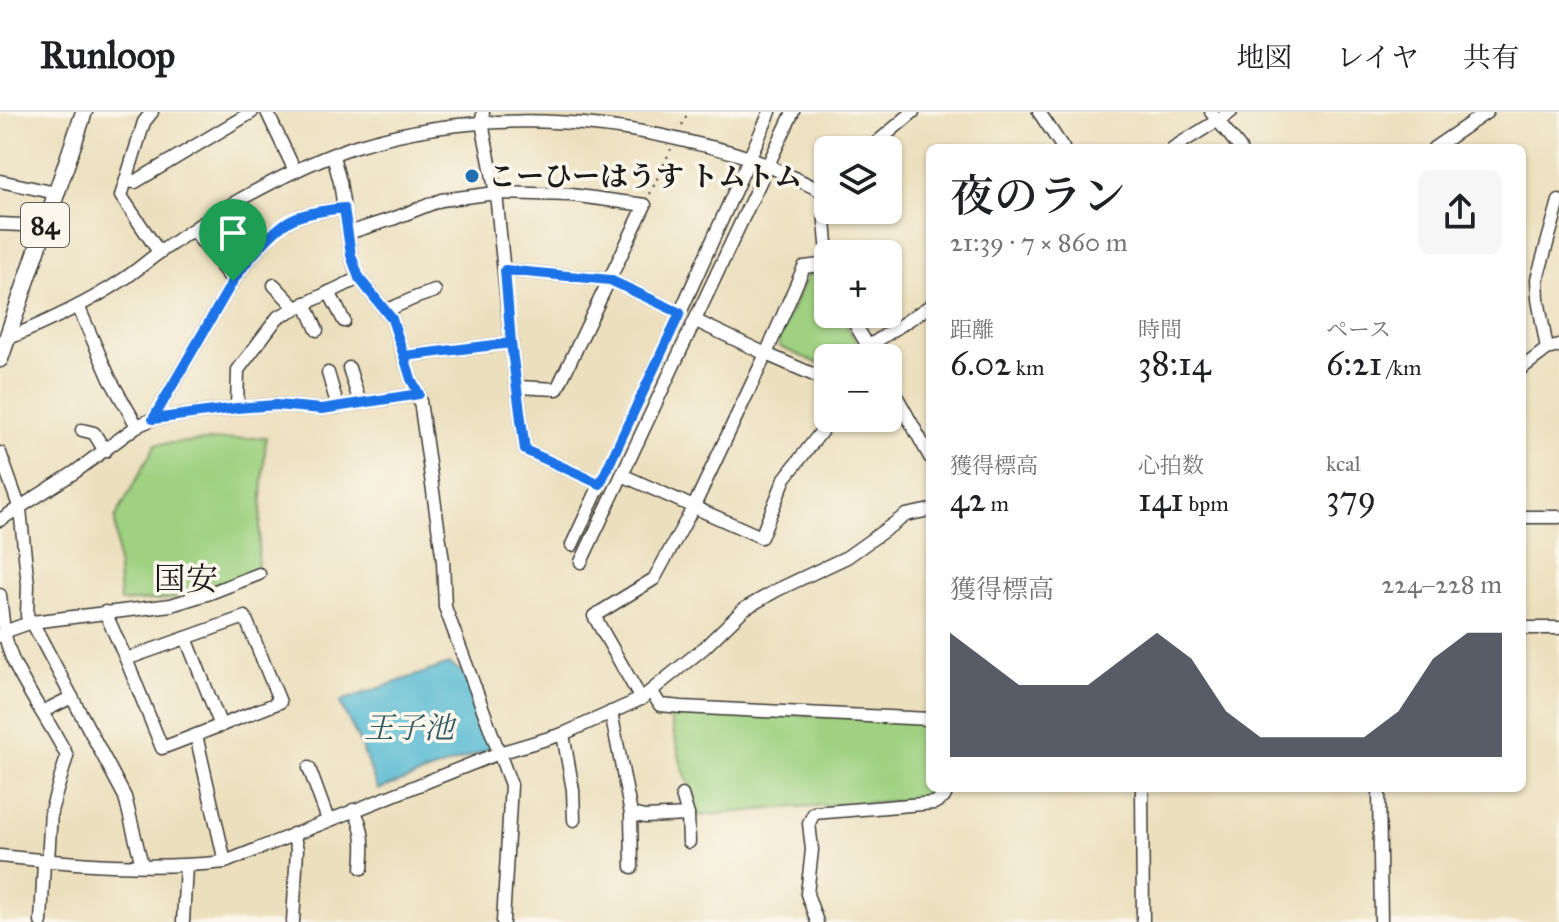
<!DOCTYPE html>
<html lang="ja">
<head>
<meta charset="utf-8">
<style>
  :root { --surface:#fff; --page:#f6f6f6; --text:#202124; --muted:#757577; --line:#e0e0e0; --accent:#111827 }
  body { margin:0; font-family:"IM FELL Great Primer","Noto Serif JP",serif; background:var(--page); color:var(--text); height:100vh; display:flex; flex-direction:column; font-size:30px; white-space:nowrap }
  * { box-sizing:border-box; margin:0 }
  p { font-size:26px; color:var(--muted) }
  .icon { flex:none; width:44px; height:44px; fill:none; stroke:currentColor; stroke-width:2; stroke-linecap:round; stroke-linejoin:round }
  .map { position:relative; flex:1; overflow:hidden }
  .side { position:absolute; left:926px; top:32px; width:600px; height:648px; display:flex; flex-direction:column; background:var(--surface); border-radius:12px; box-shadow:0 2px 6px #0004 }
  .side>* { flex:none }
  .buttons { position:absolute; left:814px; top:24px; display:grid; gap:16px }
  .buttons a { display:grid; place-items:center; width:88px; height:88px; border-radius:12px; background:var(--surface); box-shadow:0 2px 6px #0004; font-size:40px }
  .pin { position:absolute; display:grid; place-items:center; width:68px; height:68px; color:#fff; margin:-82px -34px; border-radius:50% 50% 50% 0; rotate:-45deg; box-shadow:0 0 8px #0007 }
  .pin .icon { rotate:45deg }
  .round { display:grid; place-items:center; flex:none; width:84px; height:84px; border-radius:12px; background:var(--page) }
  .headline { display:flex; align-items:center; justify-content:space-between; height:136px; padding:0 24px }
  h1 { font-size:44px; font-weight:600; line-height:60px }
  .metrics { display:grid; grid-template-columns:repeat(3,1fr); gap:12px; height:136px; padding:8px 24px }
  .metrics div { display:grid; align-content:center }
  .metrics b { font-size:34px; font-weight:600 }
  .metrics small { font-size:22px; font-weight:400 }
  .metrics p { font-size:22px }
  .chart { height:224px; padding:16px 24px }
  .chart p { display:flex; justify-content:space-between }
  .chart svg { width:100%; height:144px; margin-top:8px; fill:var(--accent); opacity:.7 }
  header { display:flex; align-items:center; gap:48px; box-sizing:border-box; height:112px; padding:0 40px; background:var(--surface); border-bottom:2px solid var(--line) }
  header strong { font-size:38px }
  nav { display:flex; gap:44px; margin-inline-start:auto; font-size:28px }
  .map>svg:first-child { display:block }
</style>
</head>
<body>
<header>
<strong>Runloop</strong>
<nav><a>地図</a><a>レイヤ</a><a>共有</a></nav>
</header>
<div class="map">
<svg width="1559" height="810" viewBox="0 0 1559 810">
  <rect width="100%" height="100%" fill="#fbf7ec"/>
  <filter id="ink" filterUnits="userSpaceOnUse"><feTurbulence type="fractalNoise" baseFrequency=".0125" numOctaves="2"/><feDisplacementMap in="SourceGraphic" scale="16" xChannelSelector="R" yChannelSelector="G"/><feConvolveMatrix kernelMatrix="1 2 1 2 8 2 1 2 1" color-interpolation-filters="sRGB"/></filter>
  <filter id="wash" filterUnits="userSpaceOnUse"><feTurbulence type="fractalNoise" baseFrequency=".006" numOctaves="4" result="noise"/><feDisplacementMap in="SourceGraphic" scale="32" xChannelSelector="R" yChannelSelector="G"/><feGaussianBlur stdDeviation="1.8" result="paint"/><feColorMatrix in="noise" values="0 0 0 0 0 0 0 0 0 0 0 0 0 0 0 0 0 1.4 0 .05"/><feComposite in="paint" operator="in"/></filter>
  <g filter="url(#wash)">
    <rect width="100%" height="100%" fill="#ecdfbd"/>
    <!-- green -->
    <g fill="#9fd181" stroke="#5e764e" stroke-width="2">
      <path d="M 812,159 L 821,160 C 828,173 828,187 828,202 L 840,202 L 866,246 L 828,246 L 828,256 L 780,235 L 778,227 L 807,165 Z"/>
      <polygon points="266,325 257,460 171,487 120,490 115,406 156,332"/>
      <polygon points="668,597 930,609 930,676 944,676 943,682 927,687 779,696 698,704 693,680 682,655"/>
    </g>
    <!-- water -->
    <polygon fill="#54b9d2" stroke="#386a77" stroke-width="2" points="449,552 464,561 490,632 489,636 485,639 378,678 360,631 340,591 341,589"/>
  </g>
  <g filter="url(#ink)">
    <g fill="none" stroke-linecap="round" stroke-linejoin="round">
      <defs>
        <g id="minor">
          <polyline points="152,0 144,10 121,84 159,140"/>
          <polyline points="267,0 295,59"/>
          <polyline points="483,0 482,11 496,81 511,231 525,338 600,372"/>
          <polyline points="1039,0 1063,36"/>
          <polyline points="1211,0 1240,36"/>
          <polyline points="1173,36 1231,0"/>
          <polyline points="1434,36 1487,0"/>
          <polyline points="868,38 913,0"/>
          <polyline points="333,44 340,70 351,143 355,156 359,166 392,207 411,267 419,282 443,449 445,495 511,673 503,810"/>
          <polyline points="0,69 56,81"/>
          <polyline points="126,69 135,70 252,0"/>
          <polyline points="828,79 826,81 825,110 828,142"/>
          <polyline points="1559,89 1537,167 1538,187 1547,237 1559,234"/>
          <polyline points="0,112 45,114"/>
          <polyline points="193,118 233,169"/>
          <polyline points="348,121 395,106 441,88 496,81 571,83 645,93 557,277 517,275"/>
          <polyline points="505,158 610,168 680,201"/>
          <polyline points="274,173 296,196"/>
          <polyline points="329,180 344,209"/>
          <polyline points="305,191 317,218"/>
          <polyline points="78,194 110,267 137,314 153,307 237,296 238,258 278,205 359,166"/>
          <polyline points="385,199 417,185 435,179"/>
          <polyline points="849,202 875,246"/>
          <polyline points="696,209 766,242 828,269"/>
          <path d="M 2,229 C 43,212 85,193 121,169 C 135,160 147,149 160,140 C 186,122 213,103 241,87 C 277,67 316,47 356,34 C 462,1 577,3 685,29 C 706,34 728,38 749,46 C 775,56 800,69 826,81"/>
          <polyline points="869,234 930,194"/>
          <polyline points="404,244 511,231"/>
          <polyline points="349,256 360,291"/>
          <polyline points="1522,256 1547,237"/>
          <polyline points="328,261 338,295"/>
          <polyline points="888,269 930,345"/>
          <polyline points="237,296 276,293 322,297 419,282"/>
          <path d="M 153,307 L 233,169 C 245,151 275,114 295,106 C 311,100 328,98 344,96"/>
          <polyline points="82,318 94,321 105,339"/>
          <polyline points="0,341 20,397 28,473 27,504 32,510 171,493 210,481 259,462"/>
          <polyline points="622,363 761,425 785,366 821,320 828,304"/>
          <polyline points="1522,405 1559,405"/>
          <polyline points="0,408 75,360 137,314"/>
          <polyline points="572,433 680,201 770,0"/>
          <polyline points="581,450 793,0"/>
          <polyline points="0,483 4,520 32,510 125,685 142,753"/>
          <polyline points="105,500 126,547"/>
          <polyline points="1522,516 1559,516"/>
          <path d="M 0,524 L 4,520 C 7,530 9,541 14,551 C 29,583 51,612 67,644 L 51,699 L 48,749"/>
          <polyline points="186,526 221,614"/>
          <polyline points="652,580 660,593 682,595 930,607"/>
          <polyline points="641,587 594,504 654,467 694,394 766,242 804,155 828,152"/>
          <polyline points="42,600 72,585"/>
          <polyline points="611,600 631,702 632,755"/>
          <polyline points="563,622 573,678 574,708"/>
          <polyline points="196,623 162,636 126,547 245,505 280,590 196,623 225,750"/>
          <polyline points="309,656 328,708"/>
          <polyline points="1142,676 1143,810"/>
          <polyline points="1379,676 1381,810"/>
          <polyline points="682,683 688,703 689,730"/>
          <path d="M 353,698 C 365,714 364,737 362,756"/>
          <polyline points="631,702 645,705 688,703"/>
          <path d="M 0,744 C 74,752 151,758 225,750 L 499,641 L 563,622 L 641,587 L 705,535 L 744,497 L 777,478 L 847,445 L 906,403 L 930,398"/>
          <polyline points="41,810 44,749"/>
          <polyline points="183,810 186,754"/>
          <polyline points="293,810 297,737 293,722"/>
          <polyline points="817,810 807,782 812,738 809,711 814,701 934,691 944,685 948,676"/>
        </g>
        <polyline id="major" points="0,247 84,0"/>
      </defs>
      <!-- minor casing -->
      <use href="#minor" stroke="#3b3934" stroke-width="15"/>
      <!-- major casing -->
      <use href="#major" stroke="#3b3934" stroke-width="19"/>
      <!-- path -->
      <g stroke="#3b3934" stroke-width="2" stroke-dasharray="2 6" stroke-linecap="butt">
        <polyline points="682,13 688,0"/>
        <polyline points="650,82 671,37"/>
      </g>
      <!-- minor -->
      <use href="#minor" stroke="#fff" stroke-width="12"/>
      <!-- major -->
      <use href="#major" stroke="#fff" stroke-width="16"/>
    </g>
  </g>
  <g fill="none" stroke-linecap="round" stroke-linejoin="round" filter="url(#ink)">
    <defs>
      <path id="route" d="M 233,169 C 245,151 275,114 295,106 C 310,100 328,98 344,96 L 351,143 L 359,166 L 392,207 L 404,244 L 511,231 L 505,158 L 610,168 L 680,201 L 600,372 L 525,338 L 511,231 L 404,244 L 411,267 L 419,282 L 322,297 L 276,293 L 237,296 L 153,307 L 233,169"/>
    </defs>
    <!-- route casing -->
    <use href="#route" stroke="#fff" stroke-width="16"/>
    <!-- route -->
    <use href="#route" stroke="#1a73e8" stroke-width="10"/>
  </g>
  <!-- markers -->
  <circle fill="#1f6fb2" stroke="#fbf7ec" stroke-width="3" cx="472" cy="64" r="8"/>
  <g text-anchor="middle" stroke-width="7" stroke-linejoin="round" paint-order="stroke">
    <!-- shield labels -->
    <rect fill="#fbf7ec" stroke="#5f5e5a" stroke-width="2" x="21" y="91" width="48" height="44" rx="6"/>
    <g font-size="26" font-weight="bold" fill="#1c1c1c">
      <text x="45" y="122">84</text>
    </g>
    <!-- poi labels -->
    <g font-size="28" font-weight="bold" fill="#1c1c1c" stroke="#fbf7ec" text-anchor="start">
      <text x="488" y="74">こーひーはうす トムトム</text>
    </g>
    <!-- water labels -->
    <g font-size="30" font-style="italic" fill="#325b65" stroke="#fbf7ec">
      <text x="409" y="626">王子池</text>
    </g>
    <!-- quarter labels -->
    <g font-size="32" fill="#1c1c1c" stroke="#fbf7ec">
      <text x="186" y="478">国安</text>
    </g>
  </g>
</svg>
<div class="buttons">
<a><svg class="icon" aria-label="layers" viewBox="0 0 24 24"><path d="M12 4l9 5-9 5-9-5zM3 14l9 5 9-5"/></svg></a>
<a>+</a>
<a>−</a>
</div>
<div class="pin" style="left:233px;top:169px;background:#1e9e55"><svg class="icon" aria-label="arrive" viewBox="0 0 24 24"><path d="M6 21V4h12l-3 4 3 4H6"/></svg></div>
<section class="side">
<div class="headline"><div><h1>夜のラン</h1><p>21:39 · 7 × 860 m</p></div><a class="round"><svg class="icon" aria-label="share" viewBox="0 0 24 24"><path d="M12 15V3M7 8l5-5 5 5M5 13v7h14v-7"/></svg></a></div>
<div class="metrics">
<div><p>距離</p><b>6.02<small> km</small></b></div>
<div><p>時間</p><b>38:14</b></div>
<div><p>ペース</p><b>6:21<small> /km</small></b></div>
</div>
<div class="metrics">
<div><p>獲得標高</p><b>42<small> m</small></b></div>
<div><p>心拍数</p><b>141<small> bpm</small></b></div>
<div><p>kcal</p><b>379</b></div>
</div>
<div class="chart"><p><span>獲得標高</span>224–228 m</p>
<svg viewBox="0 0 160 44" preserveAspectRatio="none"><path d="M0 44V6L10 14L20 22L30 22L40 22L50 14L60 6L70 14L80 30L90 38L100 38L110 38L120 38L130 30L140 14L150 6L160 6V44z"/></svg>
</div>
</section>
</div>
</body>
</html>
